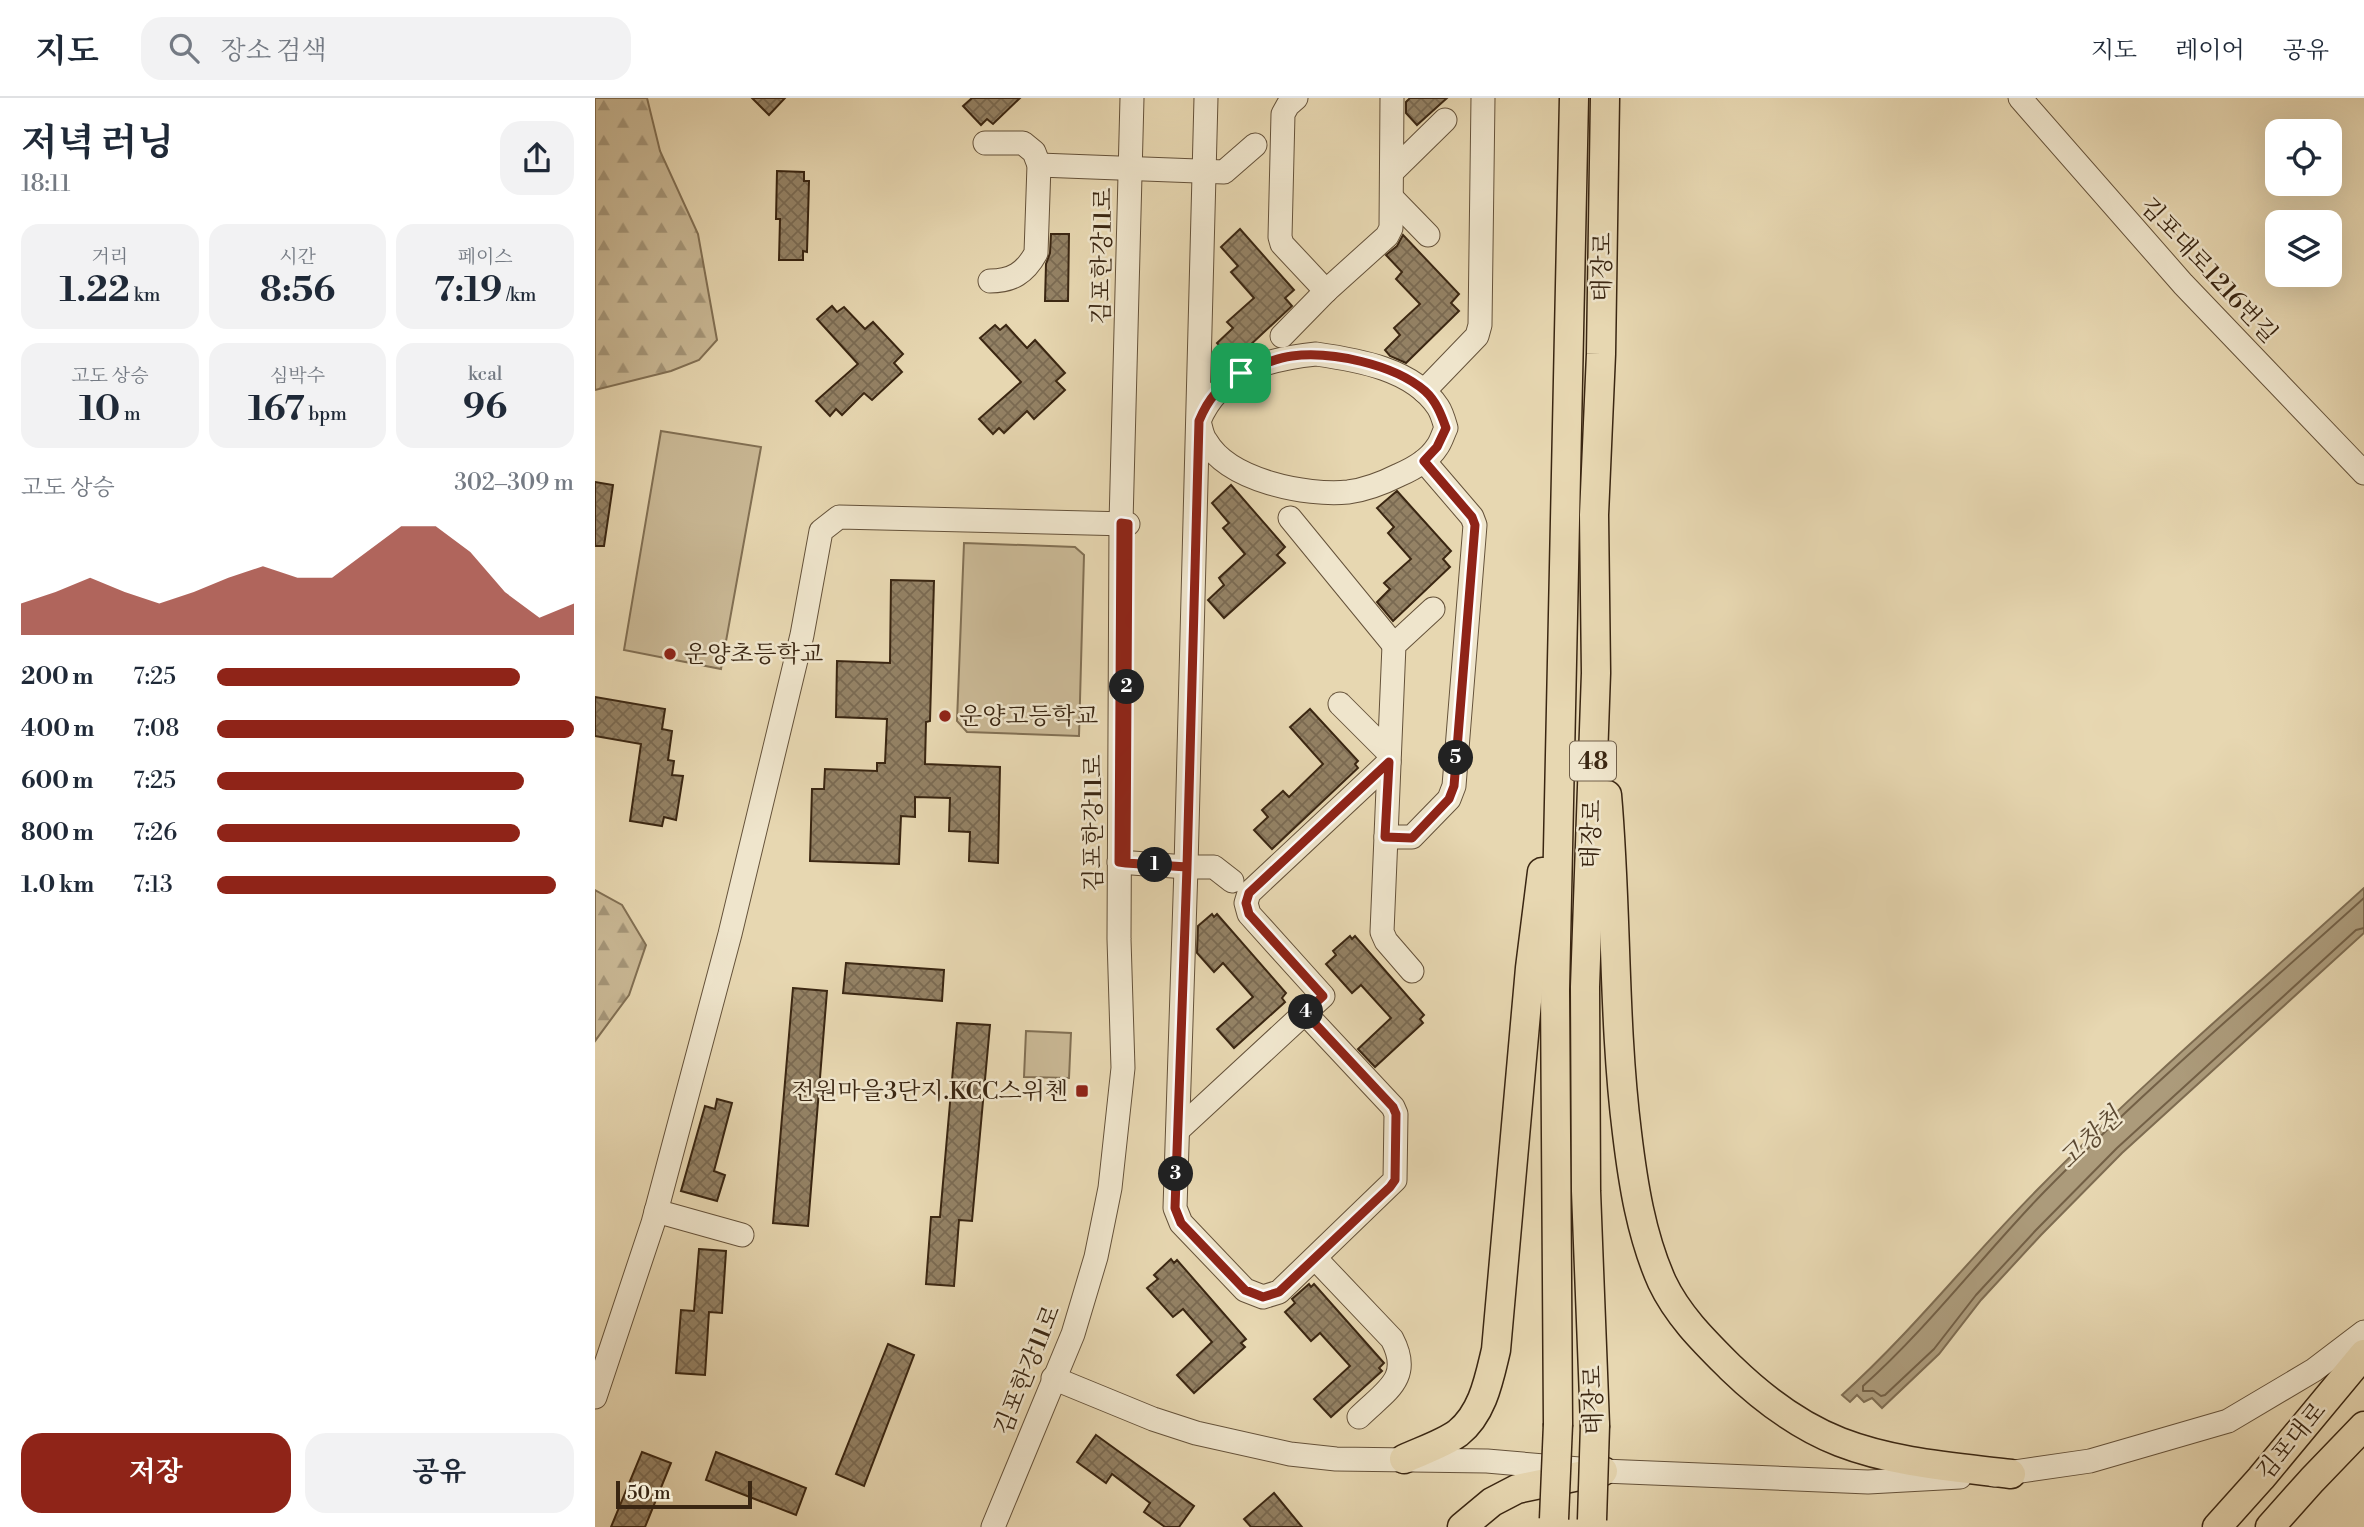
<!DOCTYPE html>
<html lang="ko">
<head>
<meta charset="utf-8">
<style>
  :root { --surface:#fff; --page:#f2f2f3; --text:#1f2937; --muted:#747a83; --line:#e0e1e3; --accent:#8f2418 }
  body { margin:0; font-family:"Libre Bodoni","Noto Serif KR",serif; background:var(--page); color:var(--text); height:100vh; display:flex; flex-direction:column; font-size:26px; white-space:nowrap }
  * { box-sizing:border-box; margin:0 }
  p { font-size:23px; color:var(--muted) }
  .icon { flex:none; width:38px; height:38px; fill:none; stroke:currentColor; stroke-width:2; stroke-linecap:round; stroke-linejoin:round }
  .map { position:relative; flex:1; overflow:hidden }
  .sheet { display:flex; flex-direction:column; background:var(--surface); width:595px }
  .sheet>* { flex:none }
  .tools { position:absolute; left:1670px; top:21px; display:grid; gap:14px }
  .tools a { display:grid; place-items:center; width:77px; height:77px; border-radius:14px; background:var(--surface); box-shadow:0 7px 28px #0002; font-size:35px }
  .scale { position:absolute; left:21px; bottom:18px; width:136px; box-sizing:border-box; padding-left:7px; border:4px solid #3a2612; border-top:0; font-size:19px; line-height:24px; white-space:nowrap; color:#3a2612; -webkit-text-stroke:5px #efe5cc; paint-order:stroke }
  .pin { position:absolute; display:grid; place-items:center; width:60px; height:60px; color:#fff; margin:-30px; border-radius:14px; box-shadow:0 4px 10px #0006 }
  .km { position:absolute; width:35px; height:35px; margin:-18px; border-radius:50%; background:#222; color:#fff; font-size:19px; line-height:35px; text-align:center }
  .round { display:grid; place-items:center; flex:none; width:74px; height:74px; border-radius:21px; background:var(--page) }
  .headline { display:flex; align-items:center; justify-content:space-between; height:119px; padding:0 21px }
  h1 { font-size:38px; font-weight:700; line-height:52px }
  .stats { display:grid; grid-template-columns:repeat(3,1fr); gap:10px; height:119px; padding:7px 21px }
  .stats div { display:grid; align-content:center; border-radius:18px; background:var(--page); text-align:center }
  .stats b { font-size:35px; font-weight:700 }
  .stats small { font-size:19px; font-weight:400 }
  .stats p { font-size:19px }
  .chart { height:196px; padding:14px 21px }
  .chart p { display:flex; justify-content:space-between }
  .chart svg { width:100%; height:126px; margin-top:7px; fill:var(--accent); opacity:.7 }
  .primary-button { display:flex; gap:14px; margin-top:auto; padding:14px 21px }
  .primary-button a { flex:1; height:80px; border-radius:21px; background:var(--accent); color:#fff; font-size:28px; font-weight:700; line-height:80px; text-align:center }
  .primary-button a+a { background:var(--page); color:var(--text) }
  ul { padding:0 21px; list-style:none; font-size:23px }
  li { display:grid; grid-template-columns:112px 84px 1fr; align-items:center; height:52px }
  li i { height:18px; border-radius:9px; background:var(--accent) }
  header { display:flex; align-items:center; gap:42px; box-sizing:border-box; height:98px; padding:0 35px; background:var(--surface); border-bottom:2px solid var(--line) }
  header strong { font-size:33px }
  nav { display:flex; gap:38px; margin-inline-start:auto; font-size:24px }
  .search { width:490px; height:63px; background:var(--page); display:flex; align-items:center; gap:18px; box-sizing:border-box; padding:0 24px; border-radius:21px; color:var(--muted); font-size:26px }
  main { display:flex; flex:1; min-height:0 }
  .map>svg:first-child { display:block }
</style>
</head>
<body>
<header>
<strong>지도</strong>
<div class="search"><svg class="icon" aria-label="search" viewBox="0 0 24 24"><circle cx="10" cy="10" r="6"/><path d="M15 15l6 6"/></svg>장소 검색</div>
<nav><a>지도</a><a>레이어</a><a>공유</a></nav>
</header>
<main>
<section class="sheet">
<div class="headline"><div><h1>저녁 러닝</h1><p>18:11</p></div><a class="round"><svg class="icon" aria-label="share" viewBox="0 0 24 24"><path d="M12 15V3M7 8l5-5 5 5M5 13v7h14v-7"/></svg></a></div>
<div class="stats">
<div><p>거리</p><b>1.22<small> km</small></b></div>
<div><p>시간</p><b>8:56</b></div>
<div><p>페이스</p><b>7:19<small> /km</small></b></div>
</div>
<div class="stats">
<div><p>고도 상승</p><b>10<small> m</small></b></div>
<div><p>심박수</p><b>167<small> bpm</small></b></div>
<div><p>kcal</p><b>96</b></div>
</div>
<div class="chart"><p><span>고도 상승</span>302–309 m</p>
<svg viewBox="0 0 160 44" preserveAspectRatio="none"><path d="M0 44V33L10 29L20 24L30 29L40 33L50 29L60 24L70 20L80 24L90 24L100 15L110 6L120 6L130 15L140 29L150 38L160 33V44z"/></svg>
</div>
<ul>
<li><b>200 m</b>7:25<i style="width:85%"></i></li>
<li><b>400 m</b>7:08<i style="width:100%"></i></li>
<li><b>600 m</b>7:25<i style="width:86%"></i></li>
<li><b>800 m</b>7:26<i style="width:85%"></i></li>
<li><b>1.0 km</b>7:13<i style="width:95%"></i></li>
</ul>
<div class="primary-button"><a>저장</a><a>공유</a></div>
</section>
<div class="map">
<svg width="1769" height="1429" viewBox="0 0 1769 1429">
  <defs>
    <pattern id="forest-firs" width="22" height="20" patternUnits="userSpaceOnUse" patternTransform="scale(1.75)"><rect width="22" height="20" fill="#cab996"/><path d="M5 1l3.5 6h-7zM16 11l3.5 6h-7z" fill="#a59679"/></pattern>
    <pattern id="building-cross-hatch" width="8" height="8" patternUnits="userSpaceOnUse" patternTransform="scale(1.75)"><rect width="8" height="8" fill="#948265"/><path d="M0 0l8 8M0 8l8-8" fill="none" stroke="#7a6a52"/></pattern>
  </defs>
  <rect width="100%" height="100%" fill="#e7d7b1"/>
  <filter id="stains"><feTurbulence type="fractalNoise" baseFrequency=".00286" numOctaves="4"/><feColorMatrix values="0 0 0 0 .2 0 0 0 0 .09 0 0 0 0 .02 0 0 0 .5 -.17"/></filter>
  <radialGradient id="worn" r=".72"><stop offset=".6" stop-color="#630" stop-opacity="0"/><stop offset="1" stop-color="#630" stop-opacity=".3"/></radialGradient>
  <!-- forest -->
  <g fill="url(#forest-firs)" stroke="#827054" stroke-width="2">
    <polygon points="0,0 52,0 65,53 103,136 122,242 104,262 76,273 0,292"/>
    <polygon points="0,792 27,807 51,847 34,897 0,943"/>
  </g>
  <!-- park -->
  <g fill="#cab996" stroke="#827054" stroke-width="2">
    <polygon points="66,333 166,349 126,571 29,552"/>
    <polygon points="369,445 480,449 489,457 484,638 372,634 362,623"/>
    <polygon points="431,933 476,935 474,980 429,979"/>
  </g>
  <!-- water -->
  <path fill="#ac9b7b" stroke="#7e6c51" stroke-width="2" d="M 1769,790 L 1769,835 L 1527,1055 L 1446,1137 L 1386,1202 L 1344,1256 L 1287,1310 L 1277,1300 L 1269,1304 L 1262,1297 L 1255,1304 L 1247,1297 C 1319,1232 1377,1157 1445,1089 C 1548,984 1660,889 1769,790 Z"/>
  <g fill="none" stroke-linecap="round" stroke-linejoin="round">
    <!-- shore -->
    <path stroke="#736046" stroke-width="2" d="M 1769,800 C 1662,897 1550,991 1449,1094 C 1387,1158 1334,1229 1268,1288 L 1268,1293 L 1279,1293 L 1286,1298 L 1290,1297 L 1339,1251 L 1381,1197 L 1441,1132 L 1522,1050 L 1761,832 L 1769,830"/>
  </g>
  <!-- building -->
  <g fill="url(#building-cross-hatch)" stroke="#3a2612" stroke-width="2">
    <polygon points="157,0 190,0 174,17"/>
    <polygon points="377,0 425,0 398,26 392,21 386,27 368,8"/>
    <polygon points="815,0 852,0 822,27 811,15 811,4"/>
    <polygon points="182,73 209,74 209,83 214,83 212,154 208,153 208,162 184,162 185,121 181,121"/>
    <polygon points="645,131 699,192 690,200 697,208 638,263 622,245 638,230 632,224 659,200 636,174 643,168 626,149"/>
    <polygon points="456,136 474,136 473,203 450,203 451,166 455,155"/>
    <polygon points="808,137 864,196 856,205 864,213 811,265 795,258 790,252 805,237 799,230 825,206 801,181 807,174 791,157 802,148"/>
    <polygon points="237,208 242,214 249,209 270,231 278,224 308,256 299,265 307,274 277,302 269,295 247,317 241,311 235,318 221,303 263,266 222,221"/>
    <polygon points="400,227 405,232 411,227 432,250 440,242 470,275 461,283 470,292 439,321 432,313 409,335 404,330 398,336 384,321 426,284 385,240"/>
    <polygon points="0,384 18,387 9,448 0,448"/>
    <polygon points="636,387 690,449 682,457 690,465 629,520 613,502 629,487 624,480 650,456 628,430 634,425 617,405"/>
    <polygon points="802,393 856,453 848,461 855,469 798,523 782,504 795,491 789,485 816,461 793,435 799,429 782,410"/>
    <polygon points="296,482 339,483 335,623 331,624 330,666 405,669 403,765 374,763 375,734 354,733 355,700 320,699 320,719 306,718 304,766 215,763 217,691 229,691 230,671 282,673 282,665 290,665 292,621 241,619 242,563 295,565"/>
    <polygon points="0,599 70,611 67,631 77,633 73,662 79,663 77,677 88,678 81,722 69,719 67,728 35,723 46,646 0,638"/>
    <polygon points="715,611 763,663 760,666 763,670 677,751 659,732 673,719 667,712 688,693 694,699 728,666 695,629"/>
    <polygon points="617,816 619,819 622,816 691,895 687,900 690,904 639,950 622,931 658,899 628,865 619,874 602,855 603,828"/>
    <polygon points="755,838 757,841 760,838 829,917 825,921 828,925 780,969 763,951 796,920 766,887 757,895 731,866 741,857 738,853"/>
    <polygon points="251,865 349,872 347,903 248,895"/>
    <polygon points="198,890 232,893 213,1128 178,1125"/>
    <polygon points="362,925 395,927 377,1123 364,1122 359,1188 331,1186 336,1119 345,1119"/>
    <polygon points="122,1001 137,1005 119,1073 130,1077 122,1103 86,1093 110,1008 120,1011"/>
    <polygon points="104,1151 131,1153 127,1215 114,1214 110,1277 81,1275 86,1212 99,1213"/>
    <polygon points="576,1161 579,1165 582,1162 651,1241 646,1245 650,1249 599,1295 582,1277 617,1244 588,1211 578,1219 552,1190 563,1181 559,1177"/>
    <polygon points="714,1186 716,1189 719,1186 789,1265 784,1270 787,1273 736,1319 719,1301 755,1268 725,1235 716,1243 690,1214 700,1205 697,1201"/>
    <polygon points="293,1246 319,1257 269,1388 241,1376"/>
    <polygon points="501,1337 599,1408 584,1429 570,1429 549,1414 555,1405 517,1376 511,1385 482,1364"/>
    <polygon points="47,1354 76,1365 50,1429 16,1429"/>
    <polygon points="121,1354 211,1390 201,1417 111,1382"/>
    <polygon points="679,1395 707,1429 656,1429 649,1421"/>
  </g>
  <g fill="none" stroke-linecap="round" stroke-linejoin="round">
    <defs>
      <g id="minor">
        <polyline points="611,0 591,769 580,1110 586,1125 650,1192 668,1199 684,1194 800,1082 801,1016 798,1009 710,915"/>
        <polyline points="701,0 693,7 688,16 685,139 687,146 731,193"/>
        <polyline points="1425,0 1588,186 1769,375"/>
        <path d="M 390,45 L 428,45 L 439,54 L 444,67 L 441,155 C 430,175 417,183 395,183"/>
        <polyline points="444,67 629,74 660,47"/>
        <polyline points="797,74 850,22"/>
        <polyline points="797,100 833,137"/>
        <polyline points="687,238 731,193 792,138 796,130 797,0"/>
        <path d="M 721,256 C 763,262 818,271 843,309 C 847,315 849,323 851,330 C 848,336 846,344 842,349 C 833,363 818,371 804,377 C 788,385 770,392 753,394 C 711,398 634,383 611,343 C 607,338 606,330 604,323 C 624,274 672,261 721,256 Z"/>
        <polyline points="829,293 882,238 885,227 888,0"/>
        <polyline points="695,420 799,547"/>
        <polyline points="745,606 794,655"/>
        <polyline points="791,739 817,739 854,701 859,688 880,427 877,419 829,363"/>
        <polyline points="524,764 591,769 619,769 637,783"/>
        <polyline points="817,873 791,843 787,834 799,547 838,511"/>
        <polyline points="583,1032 728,898 654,816 651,805 654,795 794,664"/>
        <polyline points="61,1113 147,1137"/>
        <path d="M 720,1160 L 797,1241 C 818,1281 790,1293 764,1319"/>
        <polyline points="458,1280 558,1321 601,1335 695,1356 741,1361 892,1363 1008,1373 1273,1384 1365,1379"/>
        <polyline points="0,1299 58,1125 135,836 207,537 226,433 244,419 533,426"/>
        <polyline points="1399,1377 1495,1363 1633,1323 1719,1272 1769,1234"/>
        <polyline points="398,1429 478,1236 501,1159 515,1090 528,970 524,841 526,425 537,0"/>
      </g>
      <g id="major">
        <path d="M 1012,697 C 1022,809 1018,923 1032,1035 C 1038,1085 1046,1137 1067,1184 C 1083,1218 1110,1244 1136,1270 C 1167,1300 1204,1328 1245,1344 C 1299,1365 1359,1369 1416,1376"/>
        <polyline points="963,1326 960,892 979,0"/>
        <polyline points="1000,1327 991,1093 990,889 1001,575 999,417 1006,256 1010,0"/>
        <path d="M 809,1361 C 826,1353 848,1346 863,1335 C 888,1315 894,1281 901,1252 L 935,870 L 947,774"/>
        <polyline points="867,1429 897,1404 922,1391 1008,1373"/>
        <polyline points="1622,1429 1666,1380 1769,1256"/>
        <polyline points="1675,1429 1717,1382 1769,1328"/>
      </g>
    </defs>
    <!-- minor casing -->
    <use href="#minor" stroke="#65523a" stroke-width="25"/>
    <!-- major casing -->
    <use href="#major" stroke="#3a2612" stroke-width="31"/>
    <!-- minor -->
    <use href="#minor" stroke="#efe5cc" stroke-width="23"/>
    <!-- major -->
    <use href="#major" stroke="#e7d7b1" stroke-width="28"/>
    <defs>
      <g id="major-bridge">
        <polyline points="959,1421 963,1326"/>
        <polyline points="997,1422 1000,1327"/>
      </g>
    </defs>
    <!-- major-bridge casing -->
    <use href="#major-bridge" stroke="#3a2612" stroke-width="31" stroke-linecap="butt"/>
    <!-- major-bridge -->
    <use href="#major-bridge" stroke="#e7d7b1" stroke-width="28"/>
  </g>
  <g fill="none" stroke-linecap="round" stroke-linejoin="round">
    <defs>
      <path id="route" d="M 646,275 C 624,289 614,299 604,323 L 592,769 L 531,765 L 524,764 L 526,425 L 533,426 L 531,765 L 592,769 L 580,1110 L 586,1125 L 650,1192 L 668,1199 L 684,1194 L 795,1089 L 800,1082 L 801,1016 L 798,1009 L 710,915 L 728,898 L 654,816 L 651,805 L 654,795 L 794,664 L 790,739 L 817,740 L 854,701 L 859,688 L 880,427 L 877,419 L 829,363 L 842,349 L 851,330 C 846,316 841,303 830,293 C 799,266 736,253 697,258 C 679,260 662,269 646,275"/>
    </defs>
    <!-- route casing -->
    <use href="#route" stroke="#fff" stroke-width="14"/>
    <!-- route -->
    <use href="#route" stroke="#8f2418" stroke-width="9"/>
  </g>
  <!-- markers -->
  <g fill="#8f2418" stroke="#efe5cc" stroke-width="2.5">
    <circle cx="75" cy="556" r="7"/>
    <circle cx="350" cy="618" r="7"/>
    <rect x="480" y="986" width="14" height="14" rx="3.5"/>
  </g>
  <g text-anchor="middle" stroke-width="5" stroke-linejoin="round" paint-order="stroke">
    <!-- shield labels -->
    <rect fill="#efe5cc" stroke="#705f4a" stroke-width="2" x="975" y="643.5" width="46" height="39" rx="5"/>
    <g font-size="23" font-weight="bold" fill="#3a2612">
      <text x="998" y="671">48</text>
    </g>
    <!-- street labels -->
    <g font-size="24" fill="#3a2612" stroke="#efe5cc">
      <text transform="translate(507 158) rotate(-89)" y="8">김포한강11로</text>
      <text transform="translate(1007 169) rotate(-89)" y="8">태장로</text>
      <text transform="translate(1614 172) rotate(47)" y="8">김포대로1216번길</text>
      <text transform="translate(498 725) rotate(-90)" y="8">김포한강11로</text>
      <text transform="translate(996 736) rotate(-88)" y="8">태장로</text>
      <text transform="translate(432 1272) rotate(-68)" y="8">김포한강11로</text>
      <text transform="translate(998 1302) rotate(-91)" y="8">태장로</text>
      <text transform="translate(1696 1343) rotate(-50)" y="8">김포대로</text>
    </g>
    <!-- poi labels -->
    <g font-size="24" fill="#3a2612" stroke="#efe5cc" text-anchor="start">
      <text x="89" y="564">운양초등학교</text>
      <text x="364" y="626">운양고등학교</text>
      <text x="473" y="1001" text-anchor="end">전원마을3단지.KCC스위첸</text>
    </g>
    <!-- water labels -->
    <g font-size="26" font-style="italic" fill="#5c4932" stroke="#efe5cc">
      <text transform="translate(1495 1040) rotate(-43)" y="9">고창천</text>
    </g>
  </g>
  <rect width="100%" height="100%" filter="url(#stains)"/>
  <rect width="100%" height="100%" fill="url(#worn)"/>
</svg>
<div class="tools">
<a><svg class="icon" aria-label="locate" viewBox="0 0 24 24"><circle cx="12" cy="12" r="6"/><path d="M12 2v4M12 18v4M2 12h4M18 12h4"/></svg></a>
<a><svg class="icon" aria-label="layers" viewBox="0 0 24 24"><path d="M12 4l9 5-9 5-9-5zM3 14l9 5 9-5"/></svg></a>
</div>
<div class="scale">50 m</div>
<div class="pin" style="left:646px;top:275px;background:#1e9e55"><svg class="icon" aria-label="arrive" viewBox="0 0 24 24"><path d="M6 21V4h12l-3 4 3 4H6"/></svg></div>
<b class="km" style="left:560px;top:767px">1</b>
<b class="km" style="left:532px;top:589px">2</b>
<b class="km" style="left:581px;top:1076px">3</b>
<b class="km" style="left:711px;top:914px">4</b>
<b class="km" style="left:861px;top:660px">5</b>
</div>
</main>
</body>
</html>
